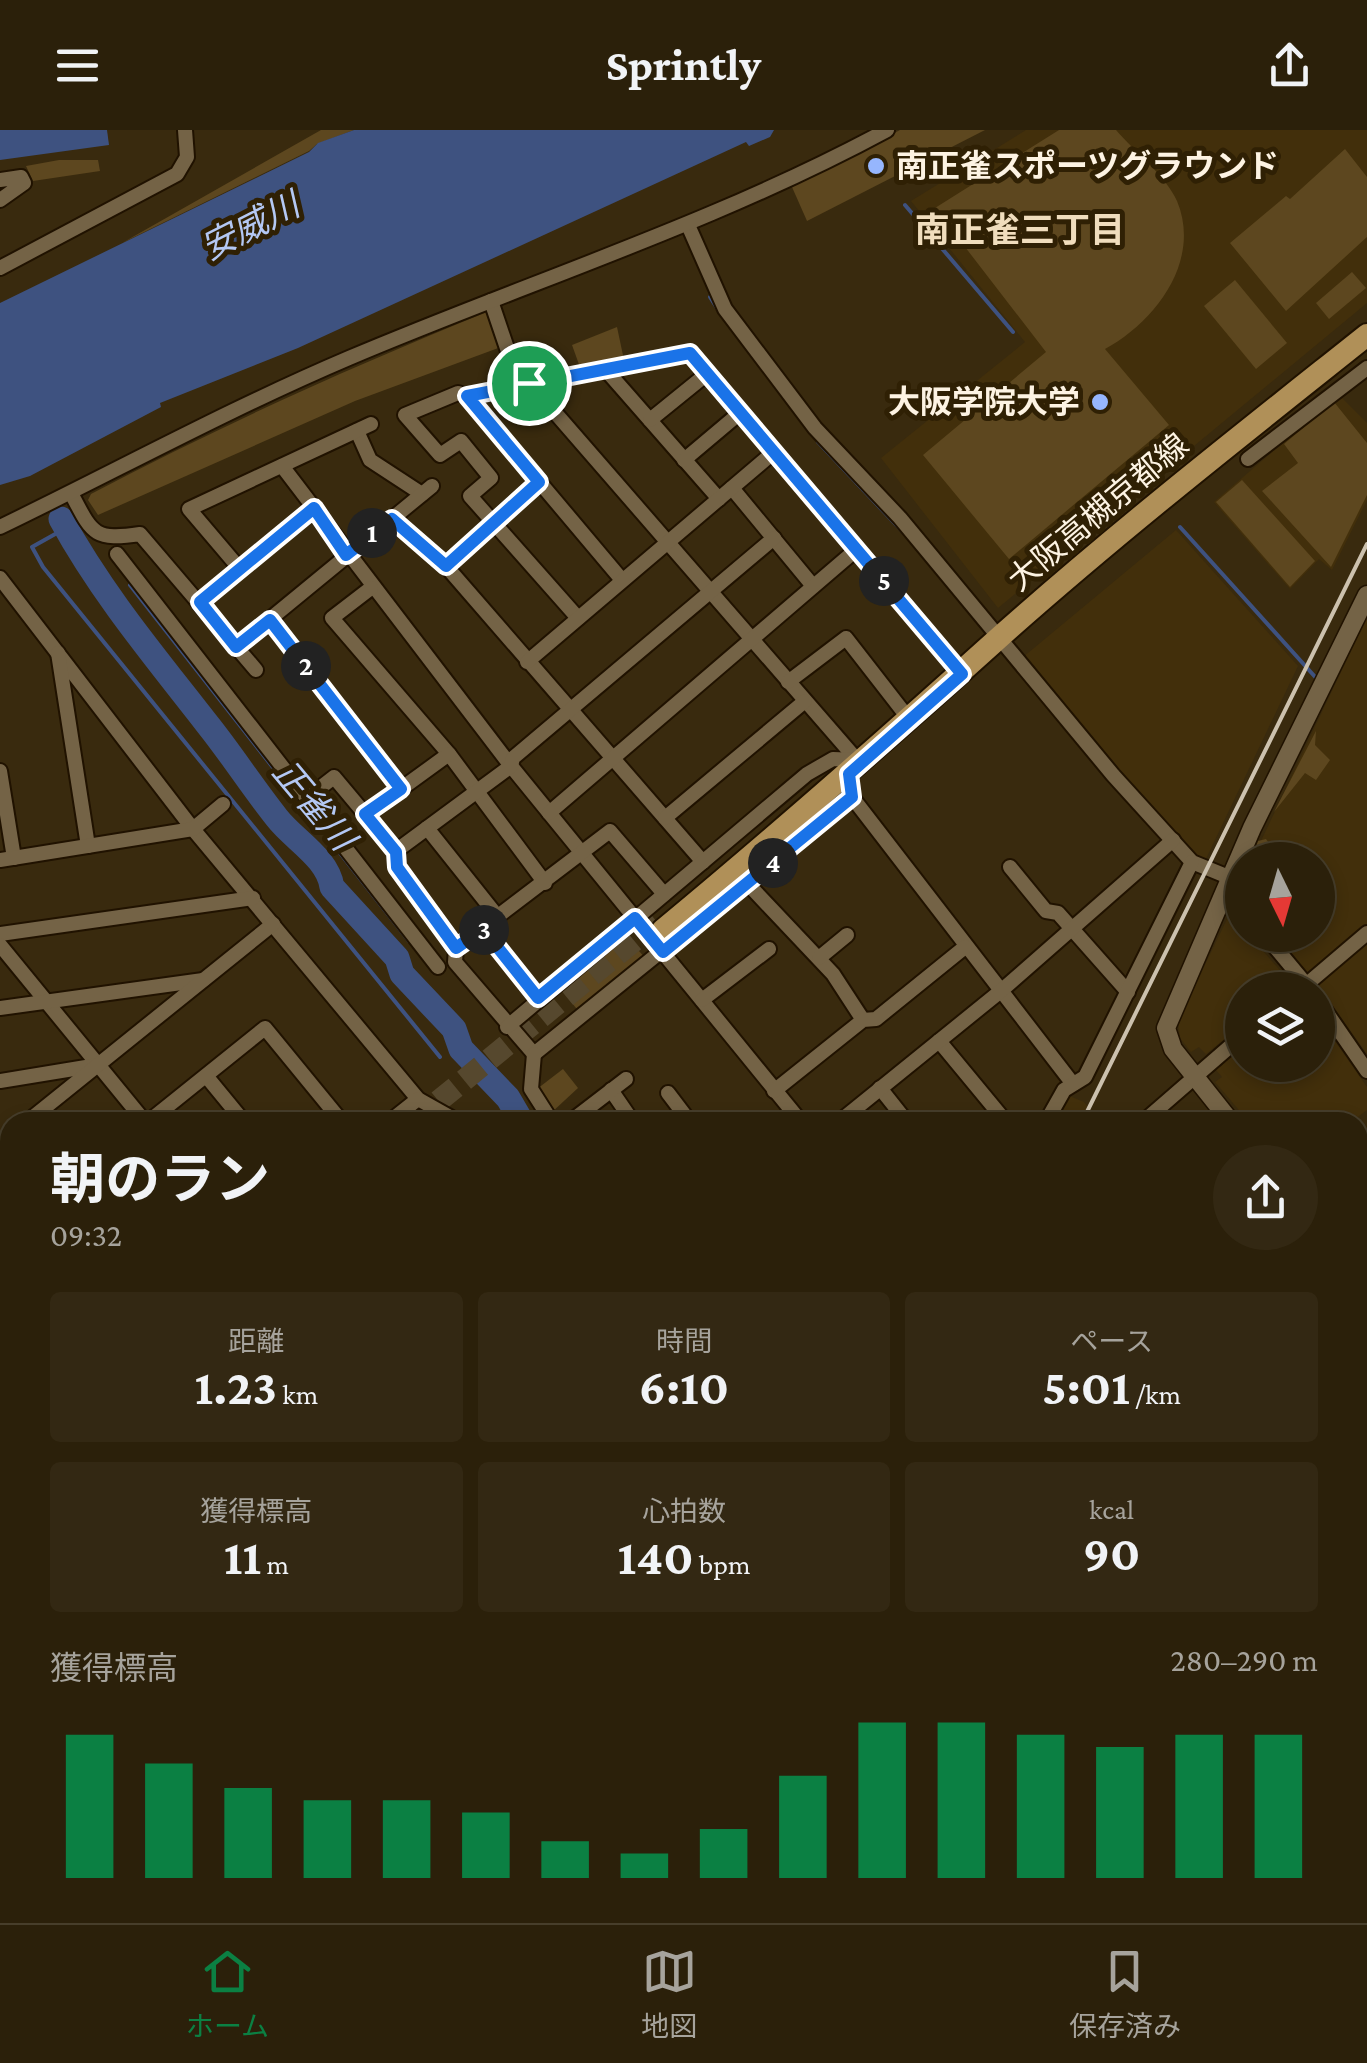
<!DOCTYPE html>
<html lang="ja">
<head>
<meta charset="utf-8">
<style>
  :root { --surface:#2b200a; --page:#332813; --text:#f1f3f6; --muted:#a6a39c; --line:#473e2b; --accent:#0b8043 }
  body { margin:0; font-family:"Crimson Pro","Noto Sans JP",serif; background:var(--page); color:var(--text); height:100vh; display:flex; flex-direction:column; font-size:38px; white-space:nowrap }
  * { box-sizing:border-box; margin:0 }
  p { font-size:32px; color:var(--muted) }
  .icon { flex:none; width:55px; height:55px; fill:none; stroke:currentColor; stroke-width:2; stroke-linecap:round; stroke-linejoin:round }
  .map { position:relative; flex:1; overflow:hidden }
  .sheet { position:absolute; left:0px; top:982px; width:1368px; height:812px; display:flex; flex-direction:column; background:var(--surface); border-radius:30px 30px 0 0; box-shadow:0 5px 15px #0003,0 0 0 2px var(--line) }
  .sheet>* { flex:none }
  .needle { width:65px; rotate:175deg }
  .buttons { position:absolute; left:1225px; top:712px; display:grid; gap:20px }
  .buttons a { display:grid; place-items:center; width:110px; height:110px; border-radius:50%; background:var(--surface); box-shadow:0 5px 15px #0003,0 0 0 2px var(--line); font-size:50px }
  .pin { position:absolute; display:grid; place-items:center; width:85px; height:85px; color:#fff; margin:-42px; border:5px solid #fff; border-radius:50%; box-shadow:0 2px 10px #0007 }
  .km { position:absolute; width:50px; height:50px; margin:-25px; border-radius:50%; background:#222; color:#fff; font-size:28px; line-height:50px; text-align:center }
  .round { display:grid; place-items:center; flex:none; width:105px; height:105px; border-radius:52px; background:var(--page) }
  .summary { display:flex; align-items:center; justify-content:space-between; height:170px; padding:0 50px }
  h1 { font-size:55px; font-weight:700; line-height:75px }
  .stats { display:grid; grid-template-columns:repeat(3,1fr); gap:15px; height:170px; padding:10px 50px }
  .stats div { display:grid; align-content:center; border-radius:10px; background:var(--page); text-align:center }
  .stats b { font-size:50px; font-weight:700 }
  .stats small { font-size:28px; font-weight:400 }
  .stats p { font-size:28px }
  .chart { height:280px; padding:20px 50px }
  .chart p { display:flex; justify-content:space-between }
  .chart svg { width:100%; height:180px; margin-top:10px; stroke:var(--accent); stroke-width:6 }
  header { display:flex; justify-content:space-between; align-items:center; height:130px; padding:0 50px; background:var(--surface); font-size:45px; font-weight:700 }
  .menu { display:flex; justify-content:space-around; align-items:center; height:140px; border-top:2px solid var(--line); background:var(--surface); font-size:28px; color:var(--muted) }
  .menu a { display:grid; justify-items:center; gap:5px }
  .menu .active { color:var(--accent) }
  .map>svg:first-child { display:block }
</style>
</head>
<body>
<header><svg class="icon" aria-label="menu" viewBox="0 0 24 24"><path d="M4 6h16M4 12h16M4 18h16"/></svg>Sprintly<svg class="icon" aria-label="share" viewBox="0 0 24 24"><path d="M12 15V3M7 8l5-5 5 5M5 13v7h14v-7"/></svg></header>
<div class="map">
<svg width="1367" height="1793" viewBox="0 0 1367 1793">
  <rect width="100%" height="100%" fill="#392a0e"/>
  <!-- built -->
  <g fill="#422f0b">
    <polygon points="1026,0 1367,0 1367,173 998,478 881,328 1025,212 911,71"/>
    <polygon points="1339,265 1367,293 1367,370 1332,440 1319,429 1290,459 1214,372"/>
    <polygon points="1176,400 1298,536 1204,733 1115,643 1022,528"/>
    <polygon points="1367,487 1367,795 1307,844 1273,805 1318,805 1318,730 1252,730"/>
    <polygon points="1229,785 1242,805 1249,805 1292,854 1284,860 1242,860 1242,895 1206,924 1199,917 1191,922 1180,908 1178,891"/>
    <polygon points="1367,812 1367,924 1316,853"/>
    <polygon points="1318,887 1367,957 1367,980 1351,992 1249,992 1215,952 1222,947 1216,940 1242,918 1242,935 1318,935"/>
    <polygon points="1067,965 1084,972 1098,992 1053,992"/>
    <polygon points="196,1785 292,1785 299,1793 187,1793"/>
    <polygon points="667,1785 1156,1785 1162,1793 663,1793"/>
  </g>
  <!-- green -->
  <g fill="#5d471f">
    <polygon points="321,0 354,0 317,14 309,21 122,113"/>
    <polygon points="900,0 985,0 807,91 792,57"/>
    <path d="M 1059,0 L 1116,0 C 1134,21 1166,46 1177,71 C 1202,131 1155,192 1105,219 L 1169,295 L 1009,429 L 923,325 L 1046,222 L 935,78 Z"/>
    <polygon points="1345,19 1367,47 1367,107 1286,181 1230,113 1286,66 1290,69"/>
    <polygon points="59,30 98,30 100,41 33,51 26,36"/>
    <polygon points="1352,142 1366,158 1329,189 1316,173"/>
    <polygon points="1235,150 1287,213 1256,239 1204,176"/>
    <path d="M 487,182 L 501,217 L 355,271 L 98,385 L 88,370 L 91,364 C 220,296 351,237 487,182 Z"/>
    <polygon points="617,197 624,230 581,240 572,215"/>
    <polygon points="1334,272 1367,313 1367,365 1331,437 1262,361 1298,333 1284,314"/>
    <polygon points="1242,350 1315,431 1290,457 1216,372"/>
    <polygon points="1316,601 1315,615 1330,630 1316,650 1305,643 1274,682"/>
    <polygon points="1266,709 1281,730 1251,730 1258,711"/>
    <polygon points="625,805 646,829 580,883 560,858"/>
    <polygon points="563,939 578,958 551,983 537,959"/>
  </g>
  <!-- water -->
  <g fill="#3e5280">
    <polygon points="0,0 107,0 109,15 0,30"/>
    <polygon points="354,0 774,0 770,7 749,16 746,12 298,218 160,273 161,277 30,346 0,355 0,173 309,22 318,13"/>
  </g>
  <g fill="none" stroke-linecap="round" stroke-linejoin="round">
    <!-- stream -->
    <g stroke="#3e5280" stroke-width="4">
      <polyline points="905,75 1013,202"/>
      <polyline points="710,167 719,181"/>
      <polyline points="818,312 904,403"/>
      <polyline points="1180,397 1317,549"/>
      <polyline points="66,398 32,417 43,437 440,927"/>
      <polyline points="130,455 409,811"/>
    </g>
    <!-- river -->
    <g stroke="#3e5280" stroke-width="25">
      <path d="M 61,389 C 102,464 156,528 208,595 C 232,625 253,658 277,688 C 294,710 328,728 332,757 L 397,828 L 402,844 L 454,899 L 461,919 L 508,968 L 522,992"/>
      <polyline points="1172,1785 1179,1793"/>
    </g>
    <!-- primary-tunnel -->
    <polyline stroke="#56482e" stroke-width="22" stroke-dasharray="22 11" stroke-linecap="butt" points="413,992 657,792"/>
    <defs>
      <g id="minor">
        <polyline points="0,50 21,47 24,53 0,70"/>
        <polyline points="688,95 725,179 815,298 900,388 1113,645 1192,732 1231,748"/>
        <polyline points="0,138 177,44 187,27 185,0"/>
        <polyline points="491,171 512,233 857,630"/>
        <polyline points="606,240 719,369"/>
        <polyline points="467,266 622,450"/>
        <polyline points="650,290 708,243"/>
        <polyline points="357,301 370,330 422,364"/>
        <polyline points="1248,329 1367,238"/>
        <polyline points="684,330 741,282"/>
        <polyline points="282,336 511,636 801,992"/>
        <polyline points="732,358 813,456"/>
        <path d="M 71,363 C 92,403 93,411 140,404 L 256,540"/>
        <polyline points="392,389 446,436 703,732"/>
        <path d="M 0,397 C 116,341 229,279 349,228 C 528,152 715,93 887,0"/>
        <polyline points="117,424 438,837"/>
        <polyline points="446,436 539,352"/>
        <polyline points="240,439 189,379 371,294"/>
        <polyline points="0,448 193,699 418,969 459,992"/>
        <polyline points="371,458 332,488 449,624 545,753"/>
        <polyline points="200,472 313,379"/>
        <polyline points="578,488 470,366 491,348 461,311 440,325 405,285 458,263 467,266 690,223 961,544"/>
        <polyline points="270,489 401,659"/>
        <polyline points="236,517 432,356"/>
        <polyline points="58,523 88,716"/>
        <polyline points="527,532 774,322"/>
        <polyline points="788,552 846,508 909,589"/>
        <polyline points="0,641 14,728"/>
        <polyline points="849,644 852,667 1073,954"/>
        <polyline points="307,668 334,647 396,721 397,737 456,818 455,832 534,924"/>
        <polyline points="549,683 857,419"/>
        <polyline points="365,685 449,624"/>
        <polyline points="665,688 805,571"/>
        <polyline points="427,698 498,787"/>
        <polyline points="396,721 511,636 513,628 774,408"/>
        <polyline points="0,730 193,699 223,674"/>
        <polyline points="1010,737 1046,781 1058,783 1128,862"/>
        <polyline points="748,754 833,844 863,890"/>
        <polyline points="1225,763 1242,781"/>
        <polyline points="483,799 538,869"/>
        <polyline points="0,804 253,768"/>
        <polyline points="1265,805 1310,859"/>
        <polyline points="0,815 145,992"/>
        <polyline points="456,818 610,701 664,764"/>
        <polyline points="819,828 847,805"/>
        <polyline points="1300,860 1367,803"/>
        <polyline points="702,870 769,819"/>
        <polyline points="1318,870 1367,941"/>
        <polyline points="0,878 203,850"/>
        <polyline points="507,897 807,644 833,629 857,630"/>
        <polyline points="939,911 1006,992"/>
        <polyline points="534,924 852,667"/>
        <polyline points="534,924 531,959 552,992"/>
        <polyline points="207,947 244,992"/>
        <polyline points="0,951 98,935"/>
        <polyline points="880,958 907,992"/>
        <polyline points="611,960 633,992"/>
        <polyline points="774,961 863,890 876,889 965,817"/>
        <polyline points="668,963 690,992"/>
        <polyline points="27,992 273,794"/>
        <polyline points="148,992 265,898 342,992"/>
        <polyline points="389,992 418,969"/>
        <polyline points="570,992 626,949"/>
        <polyline points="839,992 1002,860 1173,710"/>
        <polyline points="1046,992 1064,960 1085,947 1192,732"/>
        <polyline points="1143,992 1242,906"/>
        <polyline points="0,1014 10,1006"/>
        <polyline points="0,1113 10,1105"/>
        <polyline points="1358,1187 1367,1198"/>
        <polyline points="0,1211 10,1203"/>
        <polyline points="0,1371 10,1363"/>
        <polyline points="0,1547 10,1540"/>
        <polyline points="0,1610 10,1622"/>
        <polyline points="0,1656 10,1646"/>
        <polyline points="0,1720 10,1733"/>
        <polyline points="52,1785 59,1793"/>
        <polyline points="136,1785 143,1793"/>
        <polyline points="1160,1785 1167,1793"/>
        <polyline points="357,1793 366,1785"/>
        <polyline points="456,1793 465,1785"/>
        <polyline points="557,1793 567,1785"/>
        <polyline points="628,1793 632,1785"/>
      </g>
      <g id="tertiary">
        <polyline points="1231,992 1173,919 1166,898 1252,698 1367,465"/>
        <polyline points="1358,1147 1367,1159"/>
        <polyline points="1358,1291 1367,1283"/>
        <polyline points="1358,1339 1367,1352"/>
        <polyline points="1358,1402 1367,1395"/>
        <polyline points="1358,1599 1367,1610"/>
        <polyline points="1187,1785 1193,1793"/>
        <polyline points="176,1793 186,1785"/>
      </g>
      <g id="secondary">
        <polyline points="0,1421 10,1433"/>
        <polyline points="308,1785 314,1793"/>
      </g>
      <g id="primary">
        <path d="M 663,800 C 779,704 891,605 1002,505 C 1120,400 1244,303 1367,205"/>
        <polyline points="0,1330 10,1321"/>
        <polyline points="0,1351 10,1343"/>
      </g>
    </defs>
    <!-- minor casing -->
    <use href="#minor" stroke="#201200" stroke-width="18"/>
    <!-- tertiary casing -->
    <use href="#tertiary" stroke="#201200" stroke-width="21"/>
    <!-- secondary casing -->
    <use href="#secondary" stroke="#201200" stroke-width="24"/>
    <!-- primary casing -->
    <use href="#primary" stroke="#201200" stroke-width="26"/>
    <!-- minor -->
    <use href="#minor" stroke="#746346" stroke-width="14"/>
    <!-- tertiary -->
    <use href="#tertiary" stroke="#746346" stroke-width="18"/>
    <!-- secondary -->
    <use href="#secondary" stroke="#746346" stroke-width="20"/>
    <!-- primary -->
    <use href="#primary" stroke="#b09058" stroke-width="22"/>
    <!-- rail -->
    <g stroke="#ccc1ae" stroke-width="4">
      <polyline points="1082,992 1367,414"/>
      <polyline points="695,1793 699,1785"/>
    </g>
  </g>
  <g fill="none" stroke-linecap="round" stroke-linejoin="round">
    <defs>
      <polygon id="route" points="690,223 962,544 849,644 852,667 663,822 635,788 538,868 483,799 456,818 397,737 396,722 365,684 401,659 270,490 236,517 200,472 314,378 346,425 392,389 446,436 539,352 467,266"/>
    </defs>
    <!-- route casing -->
    <use href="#route" stroke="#fff" stroke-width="20"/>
    <!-- route -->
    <use href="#route" stroke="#1a73e8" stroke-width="12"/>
  </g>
  <!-- markers -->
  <g fill="#96b6fd" stroke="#2f2004" stroke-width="4">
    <circle cx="876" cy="36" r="10"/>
    <circle cx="1100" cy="272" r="10"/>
  </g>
  <g text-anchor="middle" stroke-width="10" stroke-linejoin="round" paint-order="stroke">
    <!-- poi labels -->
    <g font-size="32" font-weight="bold" fill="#fdf3e3" stroke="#2f2004" text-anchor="start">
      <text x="896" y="47">南正雀スポーツグラウンド</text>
      <text x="1080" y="283" text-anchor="end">大阪学院大学</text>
    </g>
    <!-- street labels -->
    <g font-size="32" fill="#fdf3e3" stroke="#2f2004">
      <text transform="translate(1098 382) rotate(-40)" y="11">大阪高槻京都線</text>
    </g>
    <!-- water labels -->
    <g font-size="35" font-style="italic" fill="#b4c8f4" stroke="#2f2004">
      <text transform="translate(250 96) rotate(-27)" y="12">安威川</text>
      <text transform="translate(314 675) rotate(50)" y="12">正雀川</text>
    </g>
    <!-- neighbourhood labels -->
    <g font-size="35" font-weight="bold" fill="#f0ddbd" stroke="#2f2004">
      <text x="1020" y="112">南正雀三丁目</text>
    </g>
  </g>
</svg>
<div class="buttons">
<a><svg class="needle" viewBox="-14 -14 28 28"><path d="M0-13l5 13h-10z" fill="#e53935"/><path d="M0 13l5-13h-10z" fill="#a6a39c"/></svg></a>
<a><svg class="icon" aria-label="layers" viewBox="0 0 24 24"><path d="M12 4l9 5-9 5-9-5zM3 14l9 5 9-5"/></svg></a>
</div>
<div class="pin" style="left:529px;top:253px;background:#1e9e55"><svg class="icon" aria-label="arrive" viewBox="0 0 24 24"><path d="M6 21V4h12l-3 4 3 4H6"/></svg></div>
<b class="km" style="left:372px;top:403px">1</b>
<b class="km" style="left:306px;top:536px">2</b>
<b class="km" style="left:484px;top:800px">3</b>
<b class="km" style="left:773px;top:733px">4</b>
<b class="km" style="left:884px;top:451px">5</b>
<section class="sheet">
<div class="summary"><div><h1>朝のラン</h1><p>09:32</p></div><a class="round"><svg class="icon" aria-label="share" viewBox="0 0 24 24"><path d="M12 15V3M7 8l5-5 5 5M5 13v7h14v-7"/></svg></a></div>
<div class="stats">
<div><p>距離</p><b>1.23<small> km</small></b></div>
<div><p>時間</p><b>6:10</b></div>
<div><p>ペース</p><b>5:01<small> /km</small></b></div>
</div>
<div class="stats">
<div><p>獲得標高</p><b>11<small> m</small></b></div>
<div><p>心拍数</p><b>140<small> bpm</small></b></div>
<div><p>kcal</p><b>90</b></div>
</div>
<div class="chart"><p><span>獲得標高</span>280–290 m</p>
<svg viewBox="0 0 160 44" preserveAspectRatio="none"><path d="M5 44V9M15 44V16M25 44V22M35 44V25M45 44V25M55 44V28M65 44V35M75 44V38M85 44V32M95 44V19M105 44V6M115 44V6M125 44V9M135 44V12M145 44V9M155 44V9"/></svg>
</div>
</section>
</div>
<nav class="menu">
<a class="active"><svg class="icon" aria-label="home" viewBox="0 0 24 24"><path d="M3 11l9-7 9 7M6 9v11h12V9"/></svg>ホーム</a>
<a><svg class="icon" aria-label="map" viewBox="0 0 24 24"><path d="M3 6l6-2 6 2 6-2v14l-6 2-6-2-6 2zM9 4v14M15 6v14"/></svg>地図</a>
<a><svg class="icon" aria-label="saved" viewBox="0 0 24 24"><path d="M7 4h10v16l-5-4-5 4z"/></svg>保存済み</a>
</nav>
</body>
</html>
